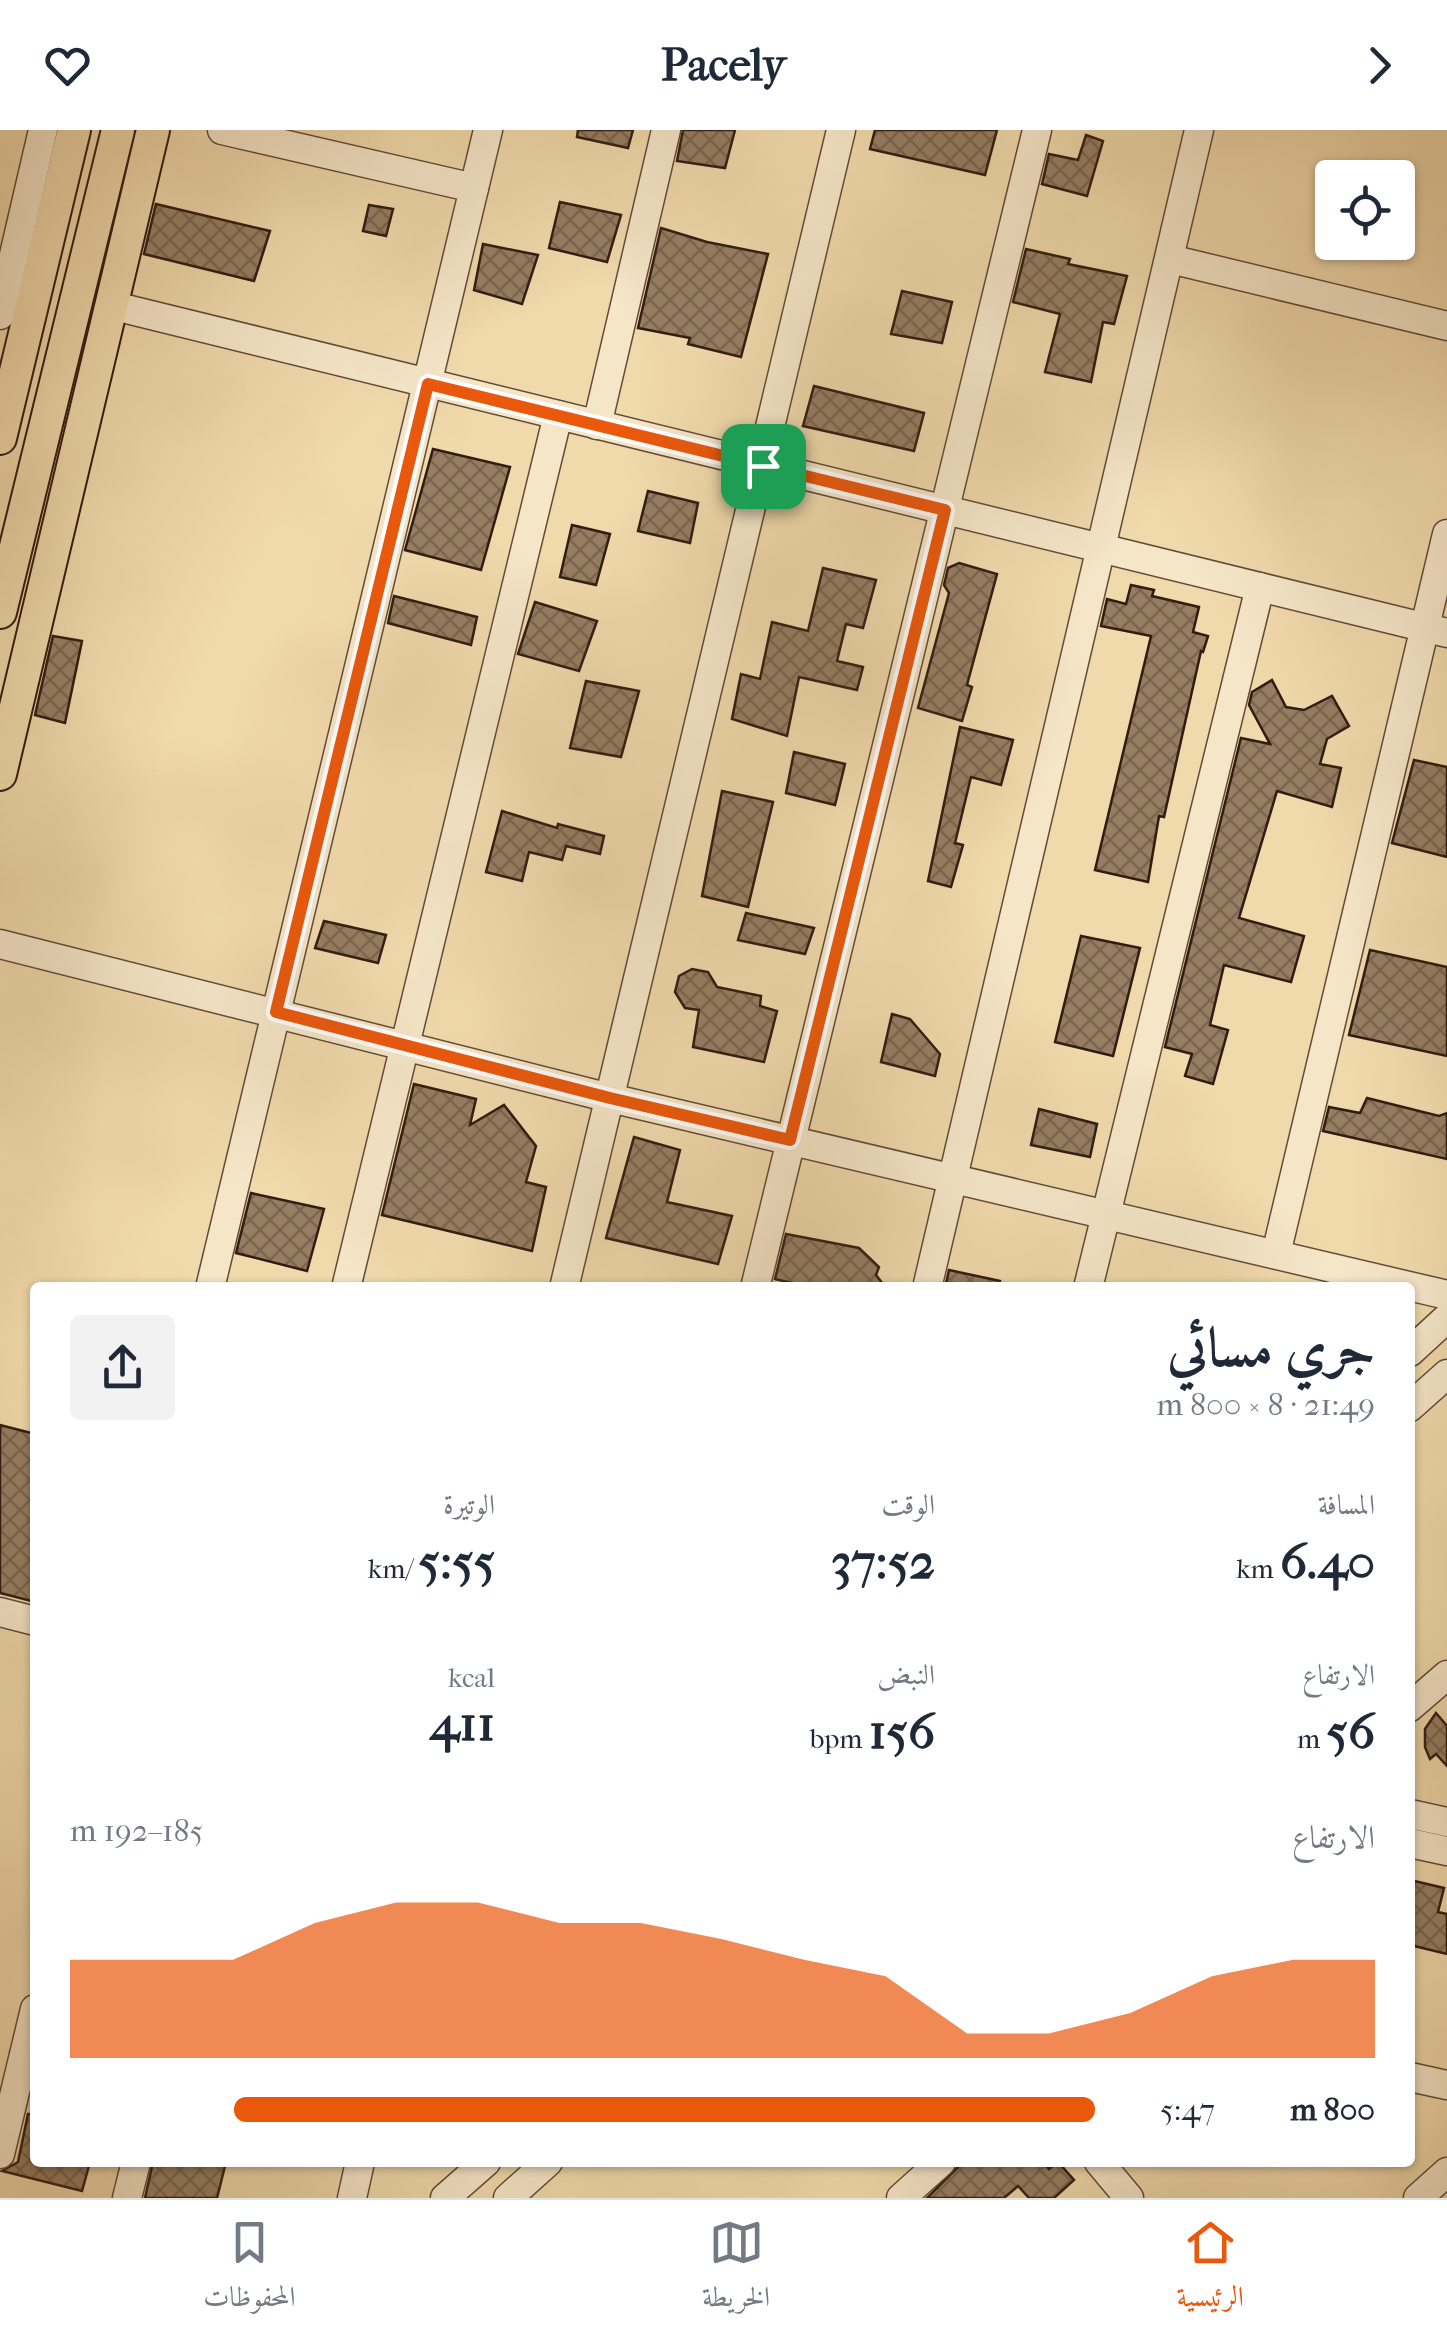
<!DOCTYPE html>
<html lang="ar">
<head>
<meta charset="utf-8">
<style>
  :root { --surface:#fff; --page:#f2f2f3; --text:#1f2937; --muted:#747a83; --line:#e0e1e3; --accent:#ea580c }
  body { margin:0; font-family:"IM FELL French Canon",Amiri,serif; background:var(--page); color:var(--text); direction:rtl; height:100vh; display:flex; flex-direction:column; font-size:38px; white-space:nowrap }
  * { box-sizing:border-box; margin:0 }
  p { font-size:32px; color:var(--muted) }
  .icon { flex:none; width:55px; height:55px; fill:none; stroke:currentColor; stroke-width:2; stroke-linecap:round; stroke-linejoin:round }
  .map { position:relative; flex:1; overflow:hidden; direction:ltr }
  .panel { position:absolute; left:30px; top:1152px; width:1385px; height:885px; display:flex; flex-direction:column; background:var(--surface); border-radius:10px; box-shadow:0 2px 8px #0004; direction:rtl }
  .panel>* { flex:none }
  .controls { position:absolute; left:1315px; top:30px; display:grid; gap:20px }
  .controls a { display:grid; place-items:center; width:100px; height:100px; border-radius:10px; background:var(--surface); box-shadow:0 2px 8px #0004; font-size:50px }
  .pin { position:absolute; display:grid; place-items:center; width:85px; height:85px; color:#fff; margin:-42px; border-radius:20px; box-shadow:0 5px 15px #0006 }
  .round { display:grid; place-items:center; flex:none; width:105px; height:105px; border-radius:10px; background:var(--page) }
  .overview { display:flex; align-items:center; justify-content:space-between; height:170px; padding:0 40px }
  h1 { font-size:55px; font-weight:800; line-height:75px }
  .figures { display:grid; grid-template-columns:repeat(3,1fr); gap:15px; height:170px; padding:10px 40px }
  .figures div { display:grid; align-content:center }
  .figures b { font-size:50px; font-weight:800 }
  .figures small { font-size:28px; font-weight:400 }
  .figures p { font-size:28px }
  .chart { height:280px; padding:20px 40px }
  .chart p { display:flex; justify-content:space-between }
  .chart svg { width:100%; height:180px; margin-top:10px; fill:var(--accent); opacity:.7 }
  ul { padding:0 40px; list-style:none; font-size:32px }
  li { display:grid; grid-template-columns:160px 120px 1fr; align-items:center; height:75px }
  li i { height:25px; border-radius:12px; background:var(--accent) }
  header { display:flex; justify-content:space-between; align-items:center; height:130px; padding:0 40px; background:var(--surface); font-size:45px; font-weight:800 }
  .dock { display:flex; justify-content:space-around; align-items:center; height:140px; border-top:2px solid var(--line); background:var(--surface); font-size:28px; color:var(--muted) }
  .dock a { display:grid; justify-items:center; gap:5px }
  .dock .current { color:var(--accent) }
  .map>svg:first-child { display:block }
</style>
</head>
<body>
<header><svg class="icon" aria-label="forward" viewBox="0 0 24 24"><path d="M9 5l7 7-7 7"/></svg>Pacely<svg class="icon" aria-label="heart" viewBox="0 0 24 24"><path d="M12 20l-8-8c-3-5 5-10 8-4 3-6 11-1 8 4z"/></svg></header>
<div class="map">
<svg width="1447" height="2068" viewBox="0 0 1447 2068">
  <defs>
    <pattern id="building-cross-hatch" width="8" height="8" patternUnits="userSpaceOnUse" patternTransform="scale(2.5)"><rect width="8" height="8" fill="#957e62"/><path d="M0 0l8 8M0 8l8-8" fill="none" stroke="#7a664f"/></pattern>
  </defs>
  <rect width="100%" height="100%" fill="#f0d9ab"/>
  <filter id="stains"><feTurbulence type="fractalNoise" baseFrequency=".002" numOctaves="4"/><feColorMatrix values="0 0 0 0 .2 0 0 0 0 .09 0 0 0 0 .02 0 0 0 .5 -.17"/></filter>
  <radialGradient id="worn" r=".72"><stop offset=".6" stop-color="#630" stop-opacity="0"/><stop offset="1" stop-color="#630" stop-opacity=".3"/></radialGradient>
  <!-- building -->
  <g fill="url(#building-cross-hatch)" stroke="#321c12" stroke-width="2.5">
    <polygon points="578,0 633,0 628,18 577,7"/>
    <polygon points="683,0 735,0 725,38 677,31"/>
    <polygon points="875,0 997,0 985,45 870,19"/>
    <polygon points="1086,5 1103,11 1087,66 1042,54 1049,24 1078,30"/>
    <polygon points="560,72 621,85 607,132 549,118"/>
    <polygon points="156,74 270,101 254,151 144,124"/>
    <polygon points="369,75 393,79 386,106 363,101"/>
    <polygon points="661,98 707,112 768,124 741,227 688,214 690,208 638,198"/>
    <polygon points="483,114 538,125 522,174 474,160"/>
    <polygon points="1026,119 1070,129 1068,134 1127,146 1114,194 1103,192 1091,252 1045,242 1060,184 1013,172"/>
    <polygon points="902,161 952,172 942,213 891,204"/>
    <polygon points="814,256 924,283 914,321 803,296"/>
    <polygon points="433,319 510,337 481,440 405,420"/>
    <polygon points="648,361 698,373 690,413 638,401"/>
    <polygon points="572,395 610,404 596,455 560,447"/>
    <polygon points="959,433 997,444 967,555 972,557 962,591 918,578 949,463 944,455 948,438"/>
    <polygon points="823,438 876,450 863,498 846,494 837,531 863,537 857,560 799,547 787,606 732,589 741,544 760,549 772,492 808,501"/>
    <polygon points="1131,455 1154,460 1152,466 1199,477 1193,502 1208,506 1203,522 1201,521 1164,687 1159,686 1148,752 1095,740 1151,506 1101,496 1107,469 1126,474"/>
    <polygon points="394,466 477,487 471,515 388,493"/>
    <polygon points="535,472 597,491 579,541 518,524"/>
    <polygon points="53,506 82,511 65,593 35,585"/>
    <polygon points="1272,550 1286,577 1304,580 1332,566 1349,596 1327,609 1320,634 1341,638 1332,677 1277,661 1239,788 1304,806 1291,852 1224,835 1210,895 1228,900 1213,954 1185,946 1192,924 1165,917 1241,608 1270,614 1249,575 1252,562"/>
    <polygon points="586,551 639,561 621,627 570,618"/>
    <polygon points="960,597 1013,610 1001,655 971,647 955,713 963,715 951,757 928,751"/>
    <polygon points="794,622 845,634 835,675 786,663"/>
    <polygon points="1414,630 1447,637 1447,727 1392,713"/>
    <polygon points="722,661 773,672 748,777 702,766"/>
    <polygon points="502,681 557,698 558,694 604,706 600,724 566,716 562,730 529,722 522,751 486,742"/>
    <polygon points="746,783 814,798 805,824 738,810"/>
    <polygon points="324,791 386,805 378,833 315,818"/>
    <polygon points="1081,806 1140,818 1113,926 1055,912"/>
    <polygon points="1370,820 1447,837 1447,926 1349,905"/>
    <polygon points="692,839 708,842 717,857 761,866 760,876 777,881 764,932 693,917 699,880 685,878 675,862 679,846"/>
    <polygon points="892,884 910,889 940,924 935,946 881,932"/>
    <polygon points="414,954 476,969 470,995 504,975 536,1016 526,1052 546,1057 532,1121 382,1085"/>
    <polygon points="1367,968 1439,986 1447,983 1447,1029 1323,1001 1329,977 1360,983"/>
    <polygon points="1039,979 1097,994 1090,1027 1031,1015"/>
    <polygon points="634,1007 680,1020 667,1072 732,1086 718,1134 606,1108"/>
    <polygon points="251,1063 324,1079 307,1141 236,1123"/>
    <polygon points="786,1104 859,1118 879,1137 876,1145 886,1158 813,1158 775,1149"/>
    <polygon points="949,1140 1000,1151 999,1158 945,1158"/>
    <polygon points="0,1295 35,1304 35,1472 0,1463"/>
    <polygon points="1436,1583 1447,1596 1447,1636 1436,1624 1430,1629 1425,1617 1425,1599"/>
    <polygon points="1410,1750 1444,1758 1438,1782 1447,1784 1447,1824 1410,1815"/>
    <polygon points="28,1984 35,1985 35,2032 90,2032 82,2061 2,2041 18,2032"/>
    <polygon points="153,2032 226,2032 217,2068 145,2068"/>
    <polygon points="963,2032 1043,2032 1049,2039 1058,2032 1074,2050 1054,2068 1029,2068 1018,2056 1004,2068 927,2068"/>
  </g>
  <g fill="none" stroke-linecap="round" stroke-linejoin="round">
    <defs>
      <g id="minor">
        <polyline points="222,0 474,58"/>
        <polyline points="1170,129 1447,196"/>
        <polyline points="110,175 1447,503"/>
        <polyline points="0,185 43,0"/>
        <polyline points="597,295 666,0"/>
        <polyline points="0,814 610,968 1447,1165"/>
        <polyline points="1276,1124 1447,404"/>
        <polyline points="210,1158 488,0"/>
        <polyline points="346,1158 558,285"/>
        <polyline points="564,1158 841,0"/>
        <polyline points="755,1158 1037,0"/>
        <polyline points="927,1158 1199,0"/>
        <polyline points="1088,1158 1260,457"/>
        <polyline points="1410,1222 1447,1188"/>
        <polyline points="1410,1277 1447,1244"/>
        <polyline points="0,1482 35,1491"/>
        <polyline points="1410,1577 1447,1545"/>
        <polyline points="1410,1684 1447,1692"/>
        <polyline points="1410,1713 1447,1721"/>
        <polyline points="1410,1947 1447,1955"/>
        <polyline points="0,2024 35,1879"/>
        <polyline points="1099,2032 1129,2068"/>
        <polyline points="127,2068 136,2032"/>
        <polyline points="352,2068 360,2032"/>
        <polyline points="445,2068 486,2032"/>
        <polyline points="508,2068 548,2032"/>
        <polyline points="901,2068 941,2032"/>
        <polyline points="1418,2068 1447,2042"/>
      </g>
      <g id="major">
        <polyline points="0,308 74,0"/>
        <polyline points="0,482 118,0"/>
        <polyline points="0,644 153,0"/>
      </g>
    </defs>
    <!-- minor casing -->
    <use href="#minor" stroke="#624b38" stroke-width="31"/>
    <!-- major casing -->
    <use href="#major" stroke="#321c12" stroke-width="36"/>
    <!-- minor -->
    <use href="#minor" stroke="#f5e6c8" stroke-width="28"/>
    <!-- major -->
    <use href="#major" stroke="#f0d9ab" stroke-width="32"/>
  </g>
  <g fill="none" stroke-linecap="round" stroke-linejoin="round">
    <defs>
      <polygon id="route" points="428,254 945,380 790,1010 610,968 276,882"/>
    </defs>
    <!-- route casing -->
    <use href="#route" stroke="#fff" stroke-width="20"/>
    <!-- route -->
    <use href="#route" stroke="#ea580c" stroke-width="12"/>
  </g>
  <rect width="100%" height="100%" filter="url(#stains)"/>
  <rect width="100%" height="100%" fill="url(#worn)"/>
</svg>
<div class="controls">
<a><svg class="icon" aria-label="locate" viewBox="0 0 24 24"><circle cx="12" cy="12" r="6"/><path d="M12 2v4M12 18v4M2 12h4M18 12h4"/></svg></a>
</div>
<div class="pin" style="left:763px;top:336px;background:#1e9e55"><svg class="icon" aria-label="arrive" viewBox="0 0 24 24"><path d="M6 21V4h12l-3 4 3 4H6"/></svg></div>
<section class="panel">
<div class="overview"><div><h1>جري مسائي</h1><p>21:49 · 8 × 800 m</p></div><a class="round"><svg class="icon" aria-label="share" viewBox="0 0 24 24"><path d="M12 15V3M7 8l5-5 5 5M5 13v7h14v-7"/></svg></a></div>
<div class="figures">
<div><p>المسافة</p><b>6.40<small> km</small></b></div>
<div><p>الوقت</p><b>37:52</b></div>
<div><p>الوتيرة</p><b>5:55<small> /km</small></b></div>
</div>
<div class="figures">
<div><p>الارتفاع</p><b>56<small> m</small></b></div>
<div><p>النبض</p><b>156<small> bpm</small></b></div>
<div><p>kcal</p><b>411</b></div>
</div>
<div class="chart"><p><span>الارتفاع</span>185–192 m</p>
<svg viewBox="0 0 160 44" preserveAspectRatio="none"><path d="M0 44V20L10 20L20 20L30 11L40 6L50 6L60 11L70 11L80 15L90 20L100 24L110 38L120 38L130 33L140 24L150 20L160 20V44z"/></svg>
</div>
<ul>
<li><b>800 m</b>5:47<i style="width:84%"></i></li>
</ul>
</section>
</div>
<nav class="dock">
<a class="current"><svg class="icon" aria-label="home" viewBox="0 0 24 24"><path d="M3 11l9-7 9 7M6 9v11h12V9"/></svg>الرئيسية</a>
<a><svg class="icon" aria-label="map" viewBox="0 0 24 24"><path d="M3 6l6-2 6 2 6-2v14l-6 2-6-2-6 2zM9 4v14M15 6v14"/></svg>الخريطة</a>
<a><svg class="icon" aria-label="saved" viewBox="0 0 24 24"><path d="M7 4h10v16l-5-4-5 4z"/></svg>المحفوظات</a>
</nav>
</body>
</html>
